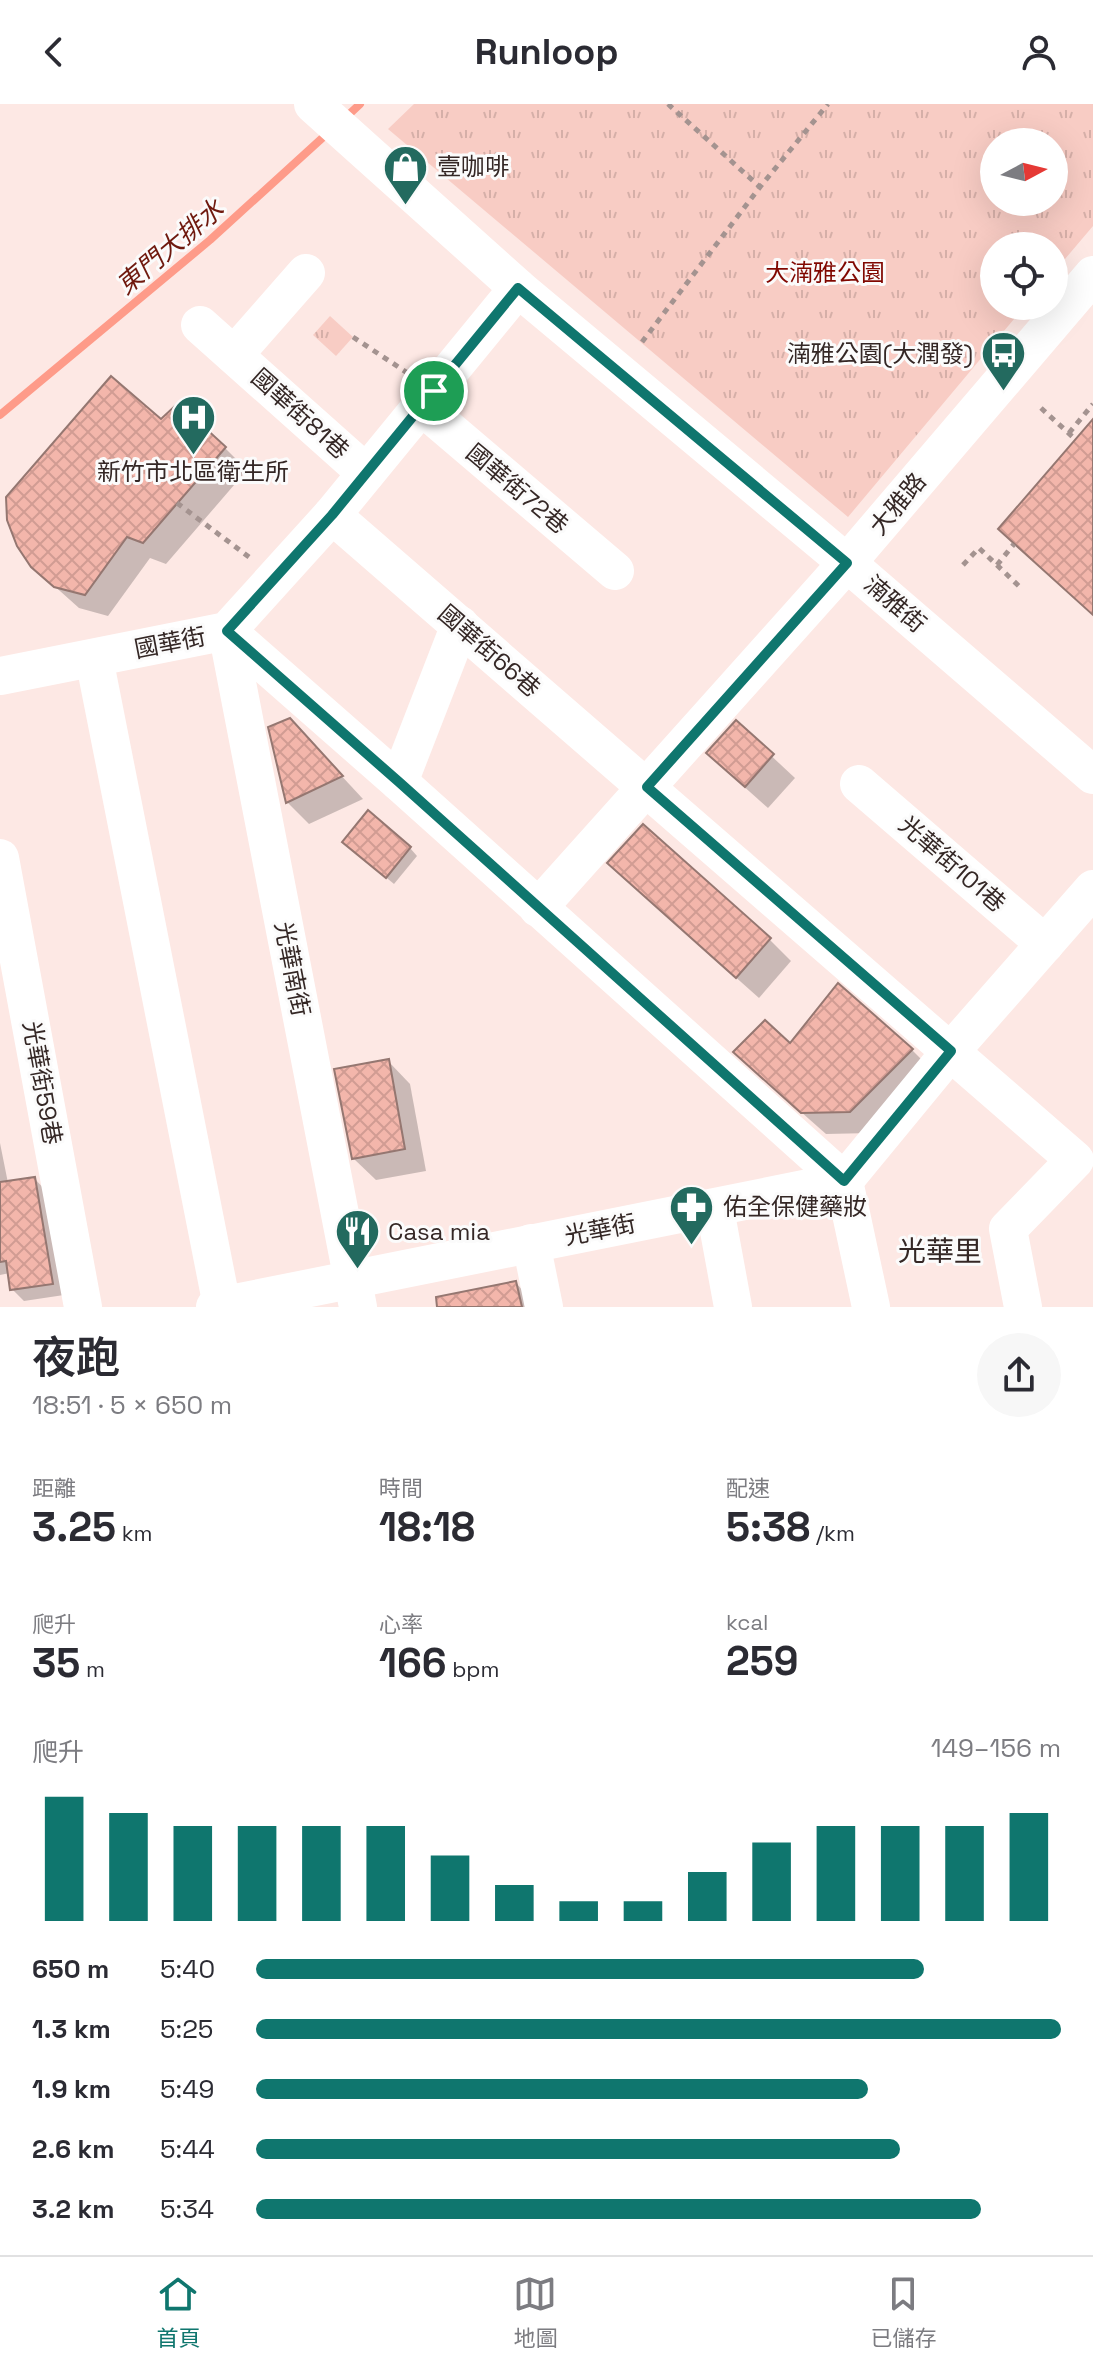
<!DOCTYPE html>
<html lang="zh-TW">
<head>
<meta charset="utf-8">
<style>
  :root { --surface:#fff; --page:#f7f7f7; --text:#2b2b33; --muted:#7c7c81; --line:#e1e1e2; --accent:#0f766e }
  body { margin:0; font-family:"Space Grotesk","Noto Sans TC",sans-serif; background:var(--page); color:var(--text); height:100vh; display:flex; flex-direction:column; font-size:30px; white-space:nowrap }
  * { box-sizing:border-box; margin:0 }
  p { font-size:26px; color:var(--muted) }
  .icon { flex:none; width:44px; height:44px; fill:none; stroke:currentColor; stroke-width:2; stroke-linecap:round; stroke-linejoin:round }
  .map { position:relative; height:1203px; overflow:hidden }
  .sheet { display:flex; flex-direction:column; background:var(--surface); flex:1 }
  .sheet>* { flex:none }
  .needle { width:52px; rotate:83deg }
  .buttons { position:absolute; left:980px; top:24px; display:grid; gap:16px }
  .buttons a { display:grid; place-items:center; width:88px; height:88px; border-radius:50%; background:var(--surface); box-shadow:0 8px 32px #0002; font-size:40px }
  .pin { position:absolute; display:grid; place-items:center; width:68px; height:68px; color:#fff; margin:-34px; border:4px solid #fff; border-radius:50%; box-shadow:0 2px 8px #0007 }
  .round { display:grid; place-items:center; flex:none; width:84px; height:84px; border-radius:42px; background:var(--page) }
  .head { display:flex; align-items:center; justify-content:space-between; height:136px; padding:0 32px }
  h1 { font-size:44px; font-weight:600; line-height:60px }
  .figures { display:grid; grid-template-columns:repeat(3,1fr); gap:12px; height:136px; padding:8px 32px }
  .figures div { display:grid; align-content:center }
  .figures b { font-size:40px; font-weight:600 }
  .figures small { font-size:22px; font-weight:400 }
  .figures p { font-size:22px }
  .chart { height:224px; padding:16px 32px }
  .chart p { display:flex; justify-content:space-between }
  .chart svg { width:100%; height:144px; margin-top:8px; stroke:var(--accent); stroke-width:6 }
  ul { padding:0 32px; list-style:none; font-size:26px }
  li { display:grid; grid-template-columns:128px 96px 1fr; align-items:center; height:60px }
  li i { height:20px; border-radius:10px; background:var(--accent) }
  header { display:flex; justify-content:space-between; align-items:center; height:104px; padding:0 32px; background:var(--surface); font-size:36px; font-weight:600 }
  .tab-bar { display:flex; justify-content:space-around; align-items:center; height:112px; border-top:2px solid var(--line); background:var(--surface); font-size:22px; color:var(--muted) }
  .tab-bar a { display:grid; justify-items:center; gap:4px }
  .tab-bar .current { color:var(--accent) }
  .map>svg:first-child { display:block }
</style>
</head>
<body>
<header><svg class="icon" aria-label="back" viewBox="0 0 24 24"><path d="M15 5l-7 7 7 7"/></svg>Runloop<svg class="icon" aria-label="person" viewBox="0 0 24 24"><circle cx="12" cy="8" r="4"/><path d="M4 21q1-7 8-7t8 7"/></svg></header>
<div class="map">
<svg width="1093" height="1203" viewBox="0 0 1093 1203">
  <defs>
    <pattern id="grass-tufts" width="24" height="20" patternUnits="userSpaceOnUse" patternTransform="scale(2)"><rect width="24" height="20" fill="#f8ccc4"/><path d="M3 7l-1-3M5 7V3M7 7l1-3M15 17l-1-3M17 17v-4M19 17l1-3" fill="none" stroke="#d5afa8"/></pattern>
    <pattern id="building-cross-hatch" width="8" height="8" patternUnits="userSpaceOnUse" patternTransform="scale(2)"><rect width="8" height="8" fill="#f3b6ab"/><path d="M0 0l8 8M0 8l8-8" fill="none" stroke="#d19c93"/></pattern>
  </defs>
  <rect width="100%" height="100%" fill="#fde8e4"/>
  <!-- grass -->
  <g fill="url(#grass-tufts)" fill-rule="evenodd">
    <path d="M 414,0 L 1093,0 L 1093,122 L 1054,168 L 1054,142 L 994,142 L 994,202 L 1025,202 L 848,413 L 388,25 ZM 994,38 L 1054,38 L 1054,98 L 994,98 Z"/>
    <polygon points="330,212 353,233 336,252 313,231"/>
  </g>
  <!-- shadow -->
  <g fill="#0003">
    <polygon points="161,318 225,344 247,366 166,460 150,454 108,512 79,504 32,462"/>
    <polygon points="736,619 795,674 768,704 731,671"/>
    <polygon points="311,639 363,695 309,720 287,698"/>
    <polygon points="410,744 417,752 394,780 352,745"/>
    <polygon points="632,781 769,835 791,857 759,894"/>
    <polygon points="790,942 912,946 934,968 872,1029 826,1030 758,970"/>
    <polygon points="388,957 410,980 426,1067 376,1076 353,1054"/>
    <polygon points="0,1039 8,1079 35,1075 46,1087 64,1191 24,1197 12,1185 10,1169 0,1171"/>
    <polygon points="516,1179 538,1203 462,1203"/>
  </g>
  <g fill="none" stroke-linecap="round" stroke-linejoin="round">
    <!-- stream -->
    <g stroke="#fe9b89" stroke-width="8">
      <polyline points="343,16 360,0"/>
      <polyline points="0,311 210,136 330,27"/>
    </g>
  </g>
  <!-- building -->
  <g fill="url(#building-cross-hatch)" stroke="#957771" stroke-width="2">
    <polygon points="111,272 161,315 178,299 226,343 143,439 127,433 85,491 54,483 31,463 17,442 7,416 6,393"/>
    <polygon points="1093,315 1093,511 998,425"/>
    <polygon points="290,614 343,672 286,699 268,623"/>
    <polygon points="736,616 774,650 745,683 706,649"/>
    <polygon points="368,706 411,743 386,774 342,738"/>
    <polygon points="643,720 771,834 736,874 607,759"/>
    <polygon points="838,879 913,945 850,1008 801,1009 733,948 765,916 790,939"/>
    <polygon points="389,955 405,1045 352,1055 334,965"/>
    <polygon points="35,1073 53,1180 10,1186 6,1157 0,1158 0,1078"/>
    <polygon points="516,1177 522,1203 437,1203 436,1193"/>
  </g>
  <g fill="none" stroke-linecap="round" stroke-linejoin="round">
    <!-- path -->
    <g stroke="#a49390" stroke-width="5" stroke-dasharray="6 6" stroke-linecap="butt">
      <polyline points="668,0 760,83"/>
      <polyline points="353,233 409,270"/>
      <polyline points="642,238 760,83 828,0"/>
      <polyline points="1041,304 1075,335"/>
      <polyline points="1069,329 1093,300"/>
      <polyline points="177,399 253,456"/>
      <polyline points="963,461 979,444 1022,485"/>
      <polyline points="997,461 1014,440"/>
    </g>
    <!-- minor -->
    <g stroke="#fff" stroke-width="38">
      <polyline points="313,0 518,184 847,459 1093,671"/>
      <polyline points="200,221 366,369"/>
      <polyline points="234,251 306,169"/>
      <polyline points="421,302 615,467"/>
      <polyline points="332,411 1075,1056 1008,1125 1023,1203"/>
      <polyline points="227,527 399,678 844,1077 871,1203"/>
      <polyline points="227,527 358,1203"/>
      <polyline points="94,554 222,1202"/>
      <polyline points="0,572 227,527 332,411 518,184"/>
      <polyline points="399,678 460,521"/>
      <polyline points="859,680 1045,840"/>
      <polyline points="0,754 83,1203"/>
      <polyline points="538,804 847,459 1093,171"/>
      <polyline points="715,1105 733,1203"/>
      <polyline points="531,1139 544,1203"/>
      <polyline points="215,1203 844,1077 951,947 1093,785"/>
    </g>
  </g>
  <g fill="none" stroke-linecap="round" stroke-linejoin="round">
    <defs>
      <polygon id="route" points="518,184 847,459 647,683 951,947 844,1077 399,678 227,527 332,411"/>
    </defs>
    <!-- route casing -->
    <use href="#route" stroke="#fff" stroke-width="16"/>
    <!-- route -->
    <use href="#route" stroke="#0f766e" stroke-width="10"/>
  </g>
  <!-- icons -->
  <defs>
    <symbol id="shop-pin" viewBox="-11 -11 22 30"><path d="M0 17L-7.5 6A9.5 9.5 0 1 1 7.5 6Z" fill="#236a5f" stroke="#fbfbfb"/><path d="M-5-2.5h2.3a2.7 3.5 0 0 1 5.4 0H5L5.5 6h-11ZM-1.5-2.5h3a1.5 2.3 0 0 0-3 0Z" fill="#fff"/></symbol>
    <symbol id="bus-pin" viewBox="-11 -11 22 30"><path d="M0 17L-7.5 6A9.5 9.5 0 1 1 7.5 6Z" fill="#236a5f" stroke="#fbfbfb"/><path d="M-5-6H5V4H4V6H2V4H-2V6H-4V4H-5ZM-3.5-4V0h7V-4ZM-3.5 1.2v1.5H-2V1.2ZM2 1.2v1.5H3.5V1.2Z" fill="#fff"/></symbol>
    <symbol id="hospital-pin" viewBox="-11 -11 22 30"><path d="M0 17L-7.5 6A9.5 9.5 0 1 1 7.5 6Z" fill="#236a5f" stroke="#fbfbfb"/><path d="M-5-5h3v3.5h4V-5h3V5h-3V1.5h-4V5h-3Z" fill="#fff"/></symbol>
    <symbol id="pharmacy-pin" viewBox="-11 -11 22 30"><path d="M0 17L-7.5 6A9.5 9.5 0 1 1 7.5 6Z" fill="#236a5f" stroke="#fbfbfb"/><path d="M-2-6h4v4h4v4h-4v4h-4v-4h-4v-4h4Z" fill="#fff"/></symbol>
    <symbol id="restaurant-pin" viewBox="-11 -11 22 30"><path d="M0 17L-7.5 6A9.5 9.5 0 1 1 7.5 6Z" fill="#236a5f" stroke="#fbfbfb"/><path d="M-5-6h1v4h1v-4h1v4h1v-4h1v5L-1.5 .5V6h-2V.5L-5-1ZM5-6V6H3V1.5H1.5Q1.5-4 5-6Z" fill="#fff"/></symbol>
  </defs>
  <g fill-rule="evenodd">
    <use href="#shop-pin" x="380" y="38" width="51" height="69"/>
    <use href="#bus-pin" x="978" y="224" width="51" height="69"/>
    <use href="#hospital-pin" x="168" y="288" width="51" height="69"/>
    <use href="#pharmacy-pin" x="666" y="1078" width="51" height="69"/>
    <use href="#restaurant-pin" x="332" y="1102" width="51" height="69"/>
  </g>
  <g text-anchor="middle" stroke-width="6" stroke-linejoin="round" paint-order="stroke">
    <!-- poi labels -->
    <g font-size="24" fill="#342725" stroke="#fbfbfb" text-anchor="start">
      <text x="437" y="71">壹咖啡</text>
      <text x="973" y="258" text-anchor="end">湳雅公園(大潤發)</text>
      <text x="193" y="376" text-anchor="middle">新竹市北區衛生所</text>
      <text x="723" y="1111">佑全保健藥妝</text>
      <text x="388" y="1136">Casa mia</text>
    </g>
    <!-- park labels -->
    <g font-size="24" fill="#800700" stroke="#fbfbfb">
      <text x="825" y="177">大湳雅公園</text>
    </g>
    <!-- street labels -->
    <g font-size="24" fill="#342725" stroke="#fbfbfb">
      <text transform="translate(300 310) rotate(42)" y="8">國華街81巷</text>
      <text transform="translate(517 385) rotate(40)" y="8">國華街72巷</text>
      <text transform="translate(898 400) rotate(-50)" y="8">大雅路</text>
      <text transform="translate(895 500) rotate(41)" y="8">湳雅街</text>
      <text transform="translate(170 539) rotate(-11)" y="8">國華街</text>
      <text transform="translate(489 547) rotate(41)" y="8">國華街66巷</text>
      <text transform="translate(952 760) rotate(41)" y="8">光華街101巷</text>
      <text transform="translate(292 865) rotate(79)" y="8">光華南街</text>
      <text transform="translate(42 979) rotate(80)" y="8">光華街59巷</text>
      <text transform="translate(600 1126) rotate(-11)" y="8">光華街</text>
    </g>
    <!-- water labels -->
    <g font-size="26" font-style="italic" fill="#6f190e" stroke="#fbfbfb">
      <text transform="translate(170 143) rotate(-40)" y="9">東門大排水</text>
    </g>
    <!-- quarter labels -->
    <g font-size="28" fill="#342725" stroke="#fbfbfb">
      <text x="940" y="1157">光華里</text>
    </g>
  </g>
</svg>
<div class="buttons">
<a><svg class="needle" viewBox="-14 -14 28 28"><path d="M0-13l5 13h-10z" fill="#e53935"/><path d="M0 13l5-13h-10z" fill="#7c7c81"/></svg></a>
<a><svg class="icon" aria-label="locate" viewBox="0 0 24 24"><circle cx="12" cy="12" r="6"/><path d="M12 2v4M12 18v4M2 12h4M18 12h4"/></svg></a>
</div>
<div class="pin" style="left:434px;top:287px;background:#1e9e55"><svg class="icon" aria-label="arrive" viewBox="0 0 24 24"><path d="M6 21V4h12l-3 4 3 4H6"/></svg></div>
</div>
<section class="sheet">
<div class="head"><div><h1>夜跑</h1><p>18:51 · 5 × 650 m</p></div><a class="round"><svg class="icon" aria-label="share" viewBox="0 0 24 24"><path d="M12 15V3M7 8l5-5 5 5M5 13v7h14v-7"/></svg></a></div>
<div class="figures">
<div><p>距離</p><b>3.25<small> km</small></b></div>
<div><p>時間</p><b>18:18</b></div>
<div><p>配速</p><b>5:38<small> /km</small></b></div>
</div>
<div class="figures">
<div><p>爬升</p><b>35<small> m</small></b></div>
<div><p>心率</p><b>166<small> bpm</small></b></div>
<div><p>kcal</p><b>259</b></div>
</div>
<div class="chart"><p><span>爬升</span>149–156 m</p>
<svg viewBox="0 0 160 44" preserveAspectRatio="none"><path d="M5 44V6M15 44V11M25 44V15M35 44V15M45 44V15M55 44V15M65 44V24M75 44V33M85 44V38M95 44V38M105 44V29M115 44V20M125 44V15M135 44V15M145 44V15M155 44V11"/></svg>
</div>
<ul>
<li><b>650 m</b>5:40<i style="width:83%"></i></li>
<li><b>1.3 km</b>5:25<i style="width:100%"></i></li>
<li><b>1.9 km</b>5:49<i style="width:76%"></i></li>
<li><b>2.6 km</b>5:44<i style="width:80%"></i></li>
<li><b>3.2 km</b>5:34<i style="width:90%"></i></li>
</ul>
</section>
<nav class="tab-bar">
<a class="current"><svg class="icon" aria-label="home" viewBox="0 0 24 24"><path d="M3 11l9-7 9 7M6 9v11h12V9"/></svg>首頁</a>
<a><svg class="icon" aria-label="map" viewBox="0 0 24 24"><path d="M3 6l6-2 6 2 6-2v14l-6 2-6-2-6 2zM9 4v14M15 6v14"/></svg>地圖</a>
<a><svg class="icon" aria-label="saved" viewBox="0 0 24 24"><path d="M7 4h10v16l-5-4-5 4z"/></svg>已儲存</a>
</nav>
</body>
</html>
